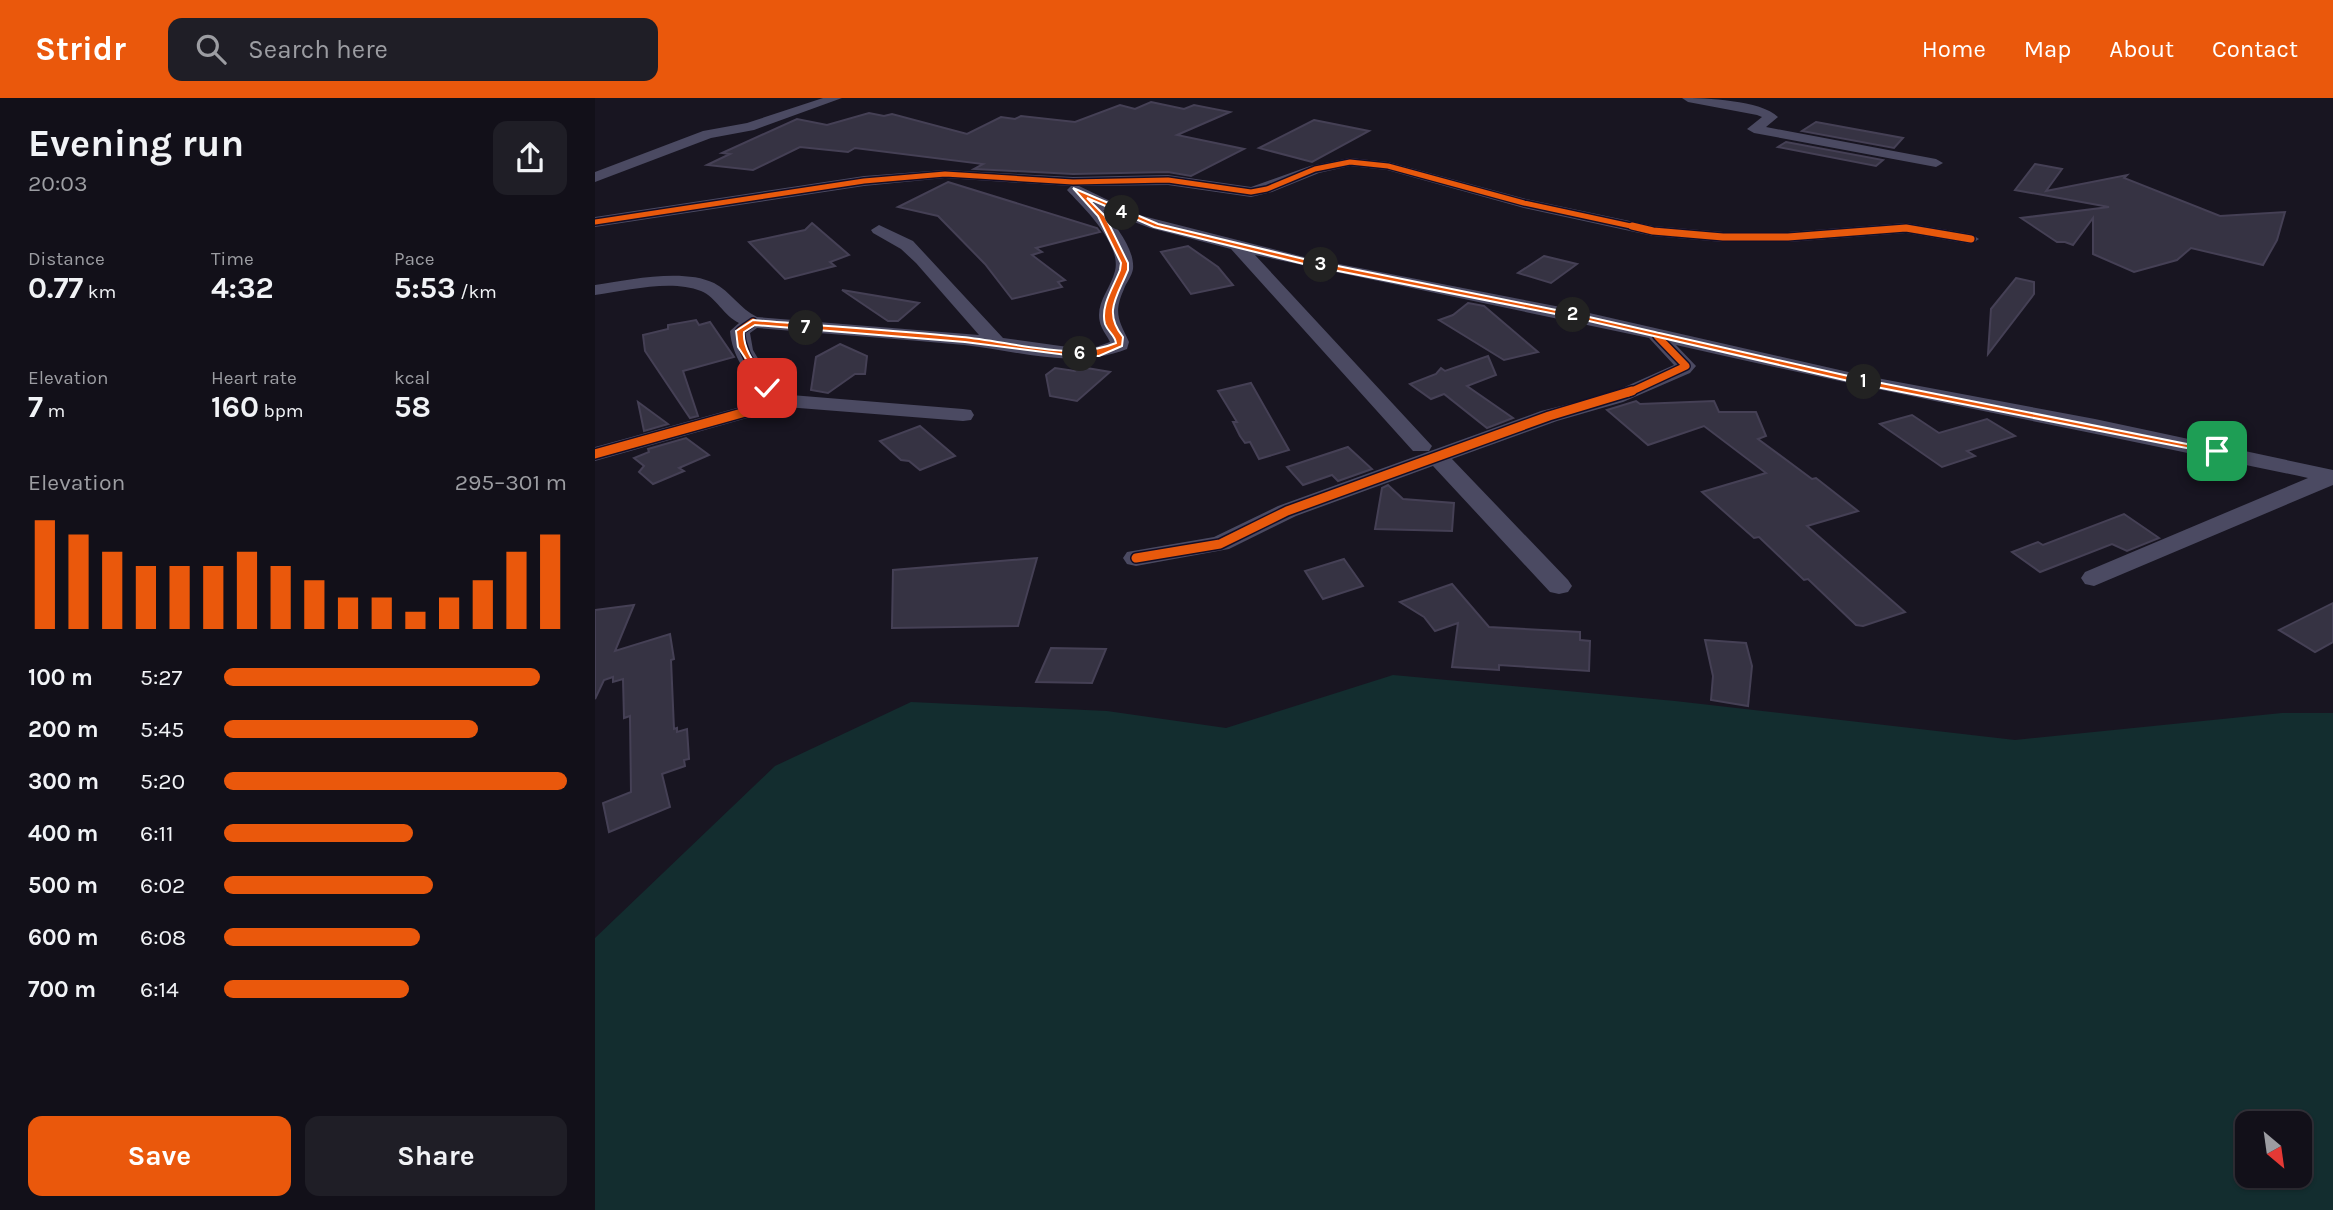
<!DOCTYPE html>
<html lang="en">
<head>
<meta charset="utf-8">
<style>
  :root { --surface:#121019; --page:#1f1e26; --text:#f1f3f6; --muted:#9c9da2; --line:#313038; --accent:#ea580c }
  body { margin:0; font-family:Karla,sans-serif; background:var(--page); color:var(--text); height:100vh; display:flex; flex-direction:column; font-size:26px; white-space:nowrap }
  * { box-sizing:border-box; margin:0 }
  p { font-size:23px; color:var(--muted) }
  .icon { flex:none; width:38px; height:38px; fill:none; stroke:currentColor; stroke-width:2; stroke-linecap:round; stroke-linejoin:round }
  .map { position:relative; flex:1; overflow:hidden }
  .panel { display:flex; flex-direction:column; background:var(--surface); width:595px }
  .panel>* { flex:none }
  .needle { width:46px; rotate:151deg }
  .controls { position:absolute; left:1640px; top:1013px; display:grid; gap:14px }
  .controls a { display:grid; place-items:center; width:77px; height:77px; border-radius:14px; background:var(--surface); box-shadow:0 2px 5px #0004,0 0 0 2px var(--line); font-size:35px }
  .pin { position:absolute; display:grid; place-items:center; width:60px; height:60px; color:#fff; margin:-30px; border-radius:14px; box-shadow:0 4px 10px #0006 }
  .km { position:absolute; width:35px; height:35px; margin:-18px; border-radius:50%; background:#222; color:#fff; font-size:19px; line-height:35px; text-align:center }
  .round { display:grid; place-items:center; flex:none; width:74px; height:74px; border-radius:14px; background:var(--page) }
  .headline { display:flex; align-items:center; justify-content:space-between; height:119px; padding:0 28px }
  h1 { font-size:38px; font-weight:700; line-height:52px }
  .figures { display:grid; grid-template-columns:repeat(3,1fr); gap:10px; height:119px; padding:7px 28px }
  .figures div { display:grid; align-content:center }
  .figures b { font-size:30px; font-weight:700 }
  .figures small { font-size:19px; font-weight:400 }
  .figures p { font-size:19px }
  .chart { height:196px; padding:14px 28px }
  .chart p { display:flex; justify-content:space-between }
  .chart svg { width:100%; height:126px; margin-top:7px; stroke:var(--accent); stroke-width:6 }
  .button { display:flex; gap:14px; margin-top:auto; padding:14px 28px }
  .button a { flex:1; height:80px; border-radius:14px; background:var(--accent); color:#fff; font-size:28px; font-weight:700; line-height:80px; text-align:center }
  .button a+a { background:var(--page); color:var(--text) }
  ul { padding:0 28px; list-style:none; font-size:23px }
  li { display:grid; grid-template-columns:112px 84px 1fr; align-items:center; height:52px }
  li i { height:18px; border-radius:9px; background:var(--accent) }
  header { display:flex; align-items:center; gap:42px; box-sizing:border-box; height:98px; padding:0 35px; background:var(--accent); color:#fff }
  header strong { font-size:33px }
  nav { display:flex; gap:38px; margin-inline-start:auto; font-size:24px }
  .search { width:490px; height:63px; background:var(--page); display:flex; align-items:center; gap:18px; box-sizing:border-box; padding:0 24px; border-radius:14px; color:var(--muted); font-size:26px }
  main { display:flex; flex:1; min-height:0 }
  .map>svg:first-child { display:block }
</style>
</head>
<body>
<header>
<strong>Stridr</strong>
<div class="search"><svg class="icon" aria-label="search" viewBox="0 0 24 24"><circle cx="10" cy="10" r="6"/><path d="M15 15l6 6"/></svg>Search here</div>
<nav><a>Home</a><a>Map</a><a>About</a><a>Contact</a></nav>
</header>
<main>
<section class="panel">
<div class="headline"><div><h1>Evening run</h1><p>20:03</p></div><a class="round"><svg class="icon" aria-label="share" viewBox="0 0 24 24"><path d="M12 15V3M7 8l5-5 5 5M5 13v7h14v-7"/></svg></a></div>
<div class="figures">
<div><p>Distance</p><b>0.77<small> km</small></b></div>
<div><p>Time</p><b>4:32</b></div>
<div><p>Pace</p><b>5:53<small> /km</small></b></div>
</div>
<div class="figures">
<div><p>Elevation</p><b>7<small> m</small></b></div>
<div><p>Heart rate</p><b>160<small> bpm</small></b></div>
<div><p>kcal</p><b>58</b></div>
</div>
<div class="chart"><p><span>Elevation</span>295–301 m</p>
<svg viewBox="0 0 160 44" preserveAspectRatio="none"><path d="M5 44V6M15 44V11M25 44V17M35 44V22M45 44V22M55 44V22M65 44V17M75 44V22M85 44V27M95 44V33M105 44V33M115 44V38M125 44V33M135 44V27M145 44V17M155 44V11"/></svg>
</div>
<ul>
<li><b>100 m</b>5:27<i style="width:92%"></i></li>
<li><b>200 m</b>5:45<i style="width:74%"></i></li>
<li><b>300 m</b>5:20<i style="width:100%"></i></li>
<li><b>400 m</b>6:11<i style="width:55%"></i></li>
<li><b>500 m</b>6:02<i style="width:61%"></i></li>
<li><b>600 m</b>6:08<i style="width:57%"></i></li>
<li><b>700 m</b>6:14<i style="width:54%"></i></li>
</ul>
<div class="button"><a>Save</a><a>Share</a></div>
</section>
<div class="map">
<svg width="1738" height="1112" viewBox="0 0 1738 1112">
  <rect width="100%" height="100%" fill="#181521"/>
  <!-- green -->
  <path fill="#132d2f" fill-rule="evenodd" d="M 798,577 L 1080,603 L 1420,642 L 1687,615 L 1738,615 L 1738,1112 L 0,1112 L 0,840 L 180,668 L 316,604 L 512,613 L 631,630 ZM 1652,1026 L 1704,1026 L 1704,1078 L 1652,1078 Z"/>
  <!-- building -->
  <g fill="#363343" stroke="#454055" stroke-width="2">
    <polygon points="556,4 589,11 599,7 635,14 582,37 649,51 596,78 573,74 478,76 379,71 388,66 260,50 253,54 205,49 158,72 112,67 135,56 127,55 202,21 232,27 274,15 289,18 297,16 372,36 406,19 420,21 426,18 480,24 525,7 540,11"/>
    <polygon points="719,22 774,33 717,64 664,50"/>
    <polygon points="1221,24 1308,40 1299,50 1207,33"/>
    <polygon points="1191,44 1288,62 1281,68 1183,49"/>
    <polygon points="1440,66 1467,71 1451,93 1532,77 1529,80 1625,118 1690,114 1682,142 1668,167 1596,150 1582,162 1539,174 1498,156 1498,120 1478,147 1470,144 1462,144 1426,120 1514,109 1420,92"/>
    <polygon points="353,84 502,130 505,134 441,150 447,154 437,157 470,182 463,184 467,189 417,201 390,166 343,118 303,109"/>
    <polygon points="217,125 254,157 235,164 240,168 190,181 154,144 210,132"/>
    <polygon points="593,148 623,169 638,187 596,196 566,154"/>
    <polygon points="949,158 982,166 956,185 923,175"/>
    <polygon points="1421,180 1439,184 1439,196 1393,256 1396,211"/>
    <polygon points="247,192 324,205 303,223 293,223"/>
    <polygon points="873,205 889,208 943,254 909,262 844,222 858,217"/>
    <polygon points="101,222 104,227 115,224 139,259 88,273 103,318 95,320 50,253 48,237 73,231 73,227"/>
    <polygon points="245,246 272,258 270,276 260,276 233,295 216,292 221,259"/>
    <polygon points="893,258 901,277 872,288 918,320 892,330 849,296 836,301 815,286 841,276 846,270 850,273"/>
    <polygon points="486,269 515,274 482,303 455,298 451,277 460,270 480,273"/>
    <polygon points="656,285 694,352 664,361 655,344 650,345 645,338 638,324 642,324 623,293"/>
    <polygon points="1041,303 1045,306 1119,303 1124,314 1161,314 1171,338 1163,341 1217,381 1221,380 1263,413 1212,428 1310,514 1268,528 1261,527 1213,481 1209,482 1164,439 1159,440 1107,394 1171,375 1109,328 1053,347 1012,312"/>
    <polygon points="43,304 73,326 49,333"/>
    <polygon points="1317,317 1344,335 1392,321 1420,338 1372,353 1380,358 1347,369 1285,326"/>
    <polygon points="325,328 360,358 325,372 314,363 306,362 285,343"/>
    <polygon points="91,340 114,357 84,370 89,373 58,386 44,374 49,368 39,360 54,354 53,351"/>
    <polygon points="753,349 777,371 743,383 737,377 708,387 692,369"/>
    <polygon points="793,387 808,401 859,405 857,433 780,431 787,390"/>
    <polygon points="1529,416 1564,440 1532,453 1517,446 1445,474 1417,454 1443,444 1448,447"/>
    <polygon points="442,460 423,528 297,530 298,472"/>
    <polygon points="749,461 768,488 728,501 710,473"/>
    <polygon points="857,486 894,529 985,534 985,542 995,543 994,573 904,567 904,572 857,569 863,525 840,533 829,519 805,504"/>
    <polygon points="1738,505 1738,544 1720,554 1684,532"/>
    <polygon points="39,507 20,553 75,536 79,561 76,562 79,631 82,630 82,634 92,631 94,661 89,662 90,668 67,676 75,709 14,734 8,705 36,694 35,618 29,620 28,581 18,584 18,579 9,582 0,601 0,512"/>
    <polygon points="1110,542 1151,545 1157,568 1153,608 1116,602 1118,578"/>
    <polygon points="456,550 511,551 497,585 441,584"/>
  </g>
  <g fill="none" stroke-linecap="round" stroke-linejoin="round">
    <!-- street -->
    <g fill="#4b4a62" fill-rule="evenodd">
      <polygon points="228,0 247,0 159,32 116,40 0,84 0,74 108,33 152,25"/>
      <path d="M 1087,0 C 1110,0 1166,2 1183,19 L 1171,29 L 1341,61 L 1348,65 L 1341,69 L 1159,35 L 1152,31 L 1167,19 L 1162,17 L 1093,4 Z"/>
      <path d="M 755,60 L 793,64 L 931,101 L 1058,128 L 1128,134 L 1193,134 L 1311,125 L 1376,136 L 1384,141 L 1376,146 L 1311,135 L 1193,144 L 1128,144 L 1058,138 L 929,110 L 792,72 L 755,68 L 724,75 L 677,94 L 656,99 L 573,87 L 484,88 L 544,117 L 713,160 L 981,212 L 1271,278 L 1500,321 L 1738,372 L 1738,387 L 1499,488 L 1490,486 L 1486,480 L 1490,474 L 1713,380 C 1502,335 1291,295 1081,247 L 1101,268 L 1095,275 L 1028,304 L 962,323 L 857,361 L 973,482 L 977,488 L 973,494 L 964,496 L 955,494 L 838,368 L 701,418 L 634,451 L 541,468 L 532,466 L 528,460 L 532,454 L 619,439 L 683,408 L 946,313 L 1014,296 L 1079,267 L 1054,240 L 660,157 L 837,348 L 834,353 L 818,353 L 636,151 L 555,130 L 508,112 C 520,127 540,151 538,171 C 537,178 531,185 529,191 C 518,216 524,222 534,244 L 532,251 C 478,272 425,253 369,247 C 300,240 231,236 162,230 L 155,235 L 158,252 L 168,269 L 196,297 L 368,311 L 376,312 L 379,317 L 376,322 L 368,323 L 191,309 L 0,363 L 0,349 L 174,301 C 155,283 137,260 135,233 L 144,225 C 129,218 121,199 106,193 C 75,181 32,193 0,197 L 0,187 C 33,182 88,170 119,185 C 135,193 145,211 162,219 L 384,237 L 321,165 L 306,151 L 278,135 L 276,132 L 284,127 L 318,143 L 408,240 L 480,250 L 501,249 L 515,244 C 513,239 509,235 507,230 C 497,208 515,193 520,173 C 527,146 487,108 472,92 L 476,88 L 350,80 L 269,88 L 0,129 L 0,119 L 269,78 L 350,72 L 478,79 L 573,77 L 656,89 L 715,68 Z"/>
    </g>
    <defs>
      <g id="cycleway-far2">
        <polyline points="0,124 269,83 350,76 478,84 573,82 656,94 672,91 720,71 755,64 793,68 929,105 1045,130"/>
        <polyline points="1309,130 1312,130"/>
      </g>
      <g id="cycleway-far1">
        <polyline points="1037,128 1058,133 1128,139 1193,139 1311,130 1376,141"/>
        <path d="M 158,224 L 145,233 C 147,258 162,278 180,295"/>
        <polyline points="1033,295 1091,268 1062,238"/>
      </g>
      <g id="cycleway">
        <polyline points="0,356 190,303 178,293"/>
        <polyline points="541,460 625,446 692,413 954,318 1037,293"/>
      </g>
    </defs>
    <!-- cycleway-far2 casing -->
    <use href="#cycleway-far2" stroke="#140f27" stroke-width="8"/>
    <!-- cycleway-far1 casing -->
    <use href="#cycleway-far1" stroke="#140f27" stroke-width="10"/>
    <!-- cycleway casing -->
    <use href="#cycleway" stroke="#140f27" stroke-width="12"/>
    <!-- cycleway-far2 -->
    <use href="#cycleway-far2" stroke="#e8590c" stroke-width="5"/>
    <!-- cycleway-far1 -->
    <use href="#cycleway-far1" stroke="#e8590c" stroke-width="7"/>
    <!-- cycleway -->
    <use href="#cycleway" stroke="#e8590c" stroke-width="9"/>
  </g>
  <!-- route -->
  <path fill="#ea580c" stroke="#fff" stroke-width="2" d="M 478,90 L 563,126 L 713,162 L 981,216 L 1271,282 L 1627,353 L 1622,356 L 1271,287 L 981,220 L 713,167 L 559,129 L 492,100 L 510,118 L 533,165 L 533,172 C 522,199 508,214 528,239 L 527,248 L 504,258 L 480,258 L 370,244 L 160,227 L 149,234 C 147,254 167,274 177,290 L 172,293 L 143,249 L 141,233 L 158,222 C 228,228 297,232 367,239 C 414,243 477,264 521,245 C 520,237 513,234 510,226 C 505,208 519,188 525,172 L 526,165 L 503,118 Z"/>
</svg>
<div class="controls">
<a><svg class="needle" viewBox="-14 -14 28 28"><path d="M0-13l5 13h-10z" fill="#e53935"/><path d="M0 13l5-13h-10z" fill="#9c9da2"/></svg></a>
</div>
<div class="pin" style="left:1622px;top:353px;background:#1e9e55"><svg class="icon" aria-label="arrive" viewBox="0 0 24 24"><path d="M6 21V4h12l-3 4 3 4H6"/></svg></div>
<div class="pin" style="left:172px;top:290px;background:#d93025"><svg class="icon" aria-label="check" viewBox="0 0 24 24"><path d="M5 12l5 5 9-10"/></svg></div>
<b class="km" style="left:1269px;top:284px">1</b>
<b class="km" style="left:978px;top:217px">2</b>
<b class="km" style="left:726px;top:167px">3</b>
<b class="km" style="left:527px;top:115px">4</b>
<b class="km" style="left:485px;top:256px">6</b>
<b class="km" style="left:211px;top:230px">7</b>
</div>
</main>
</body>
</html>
